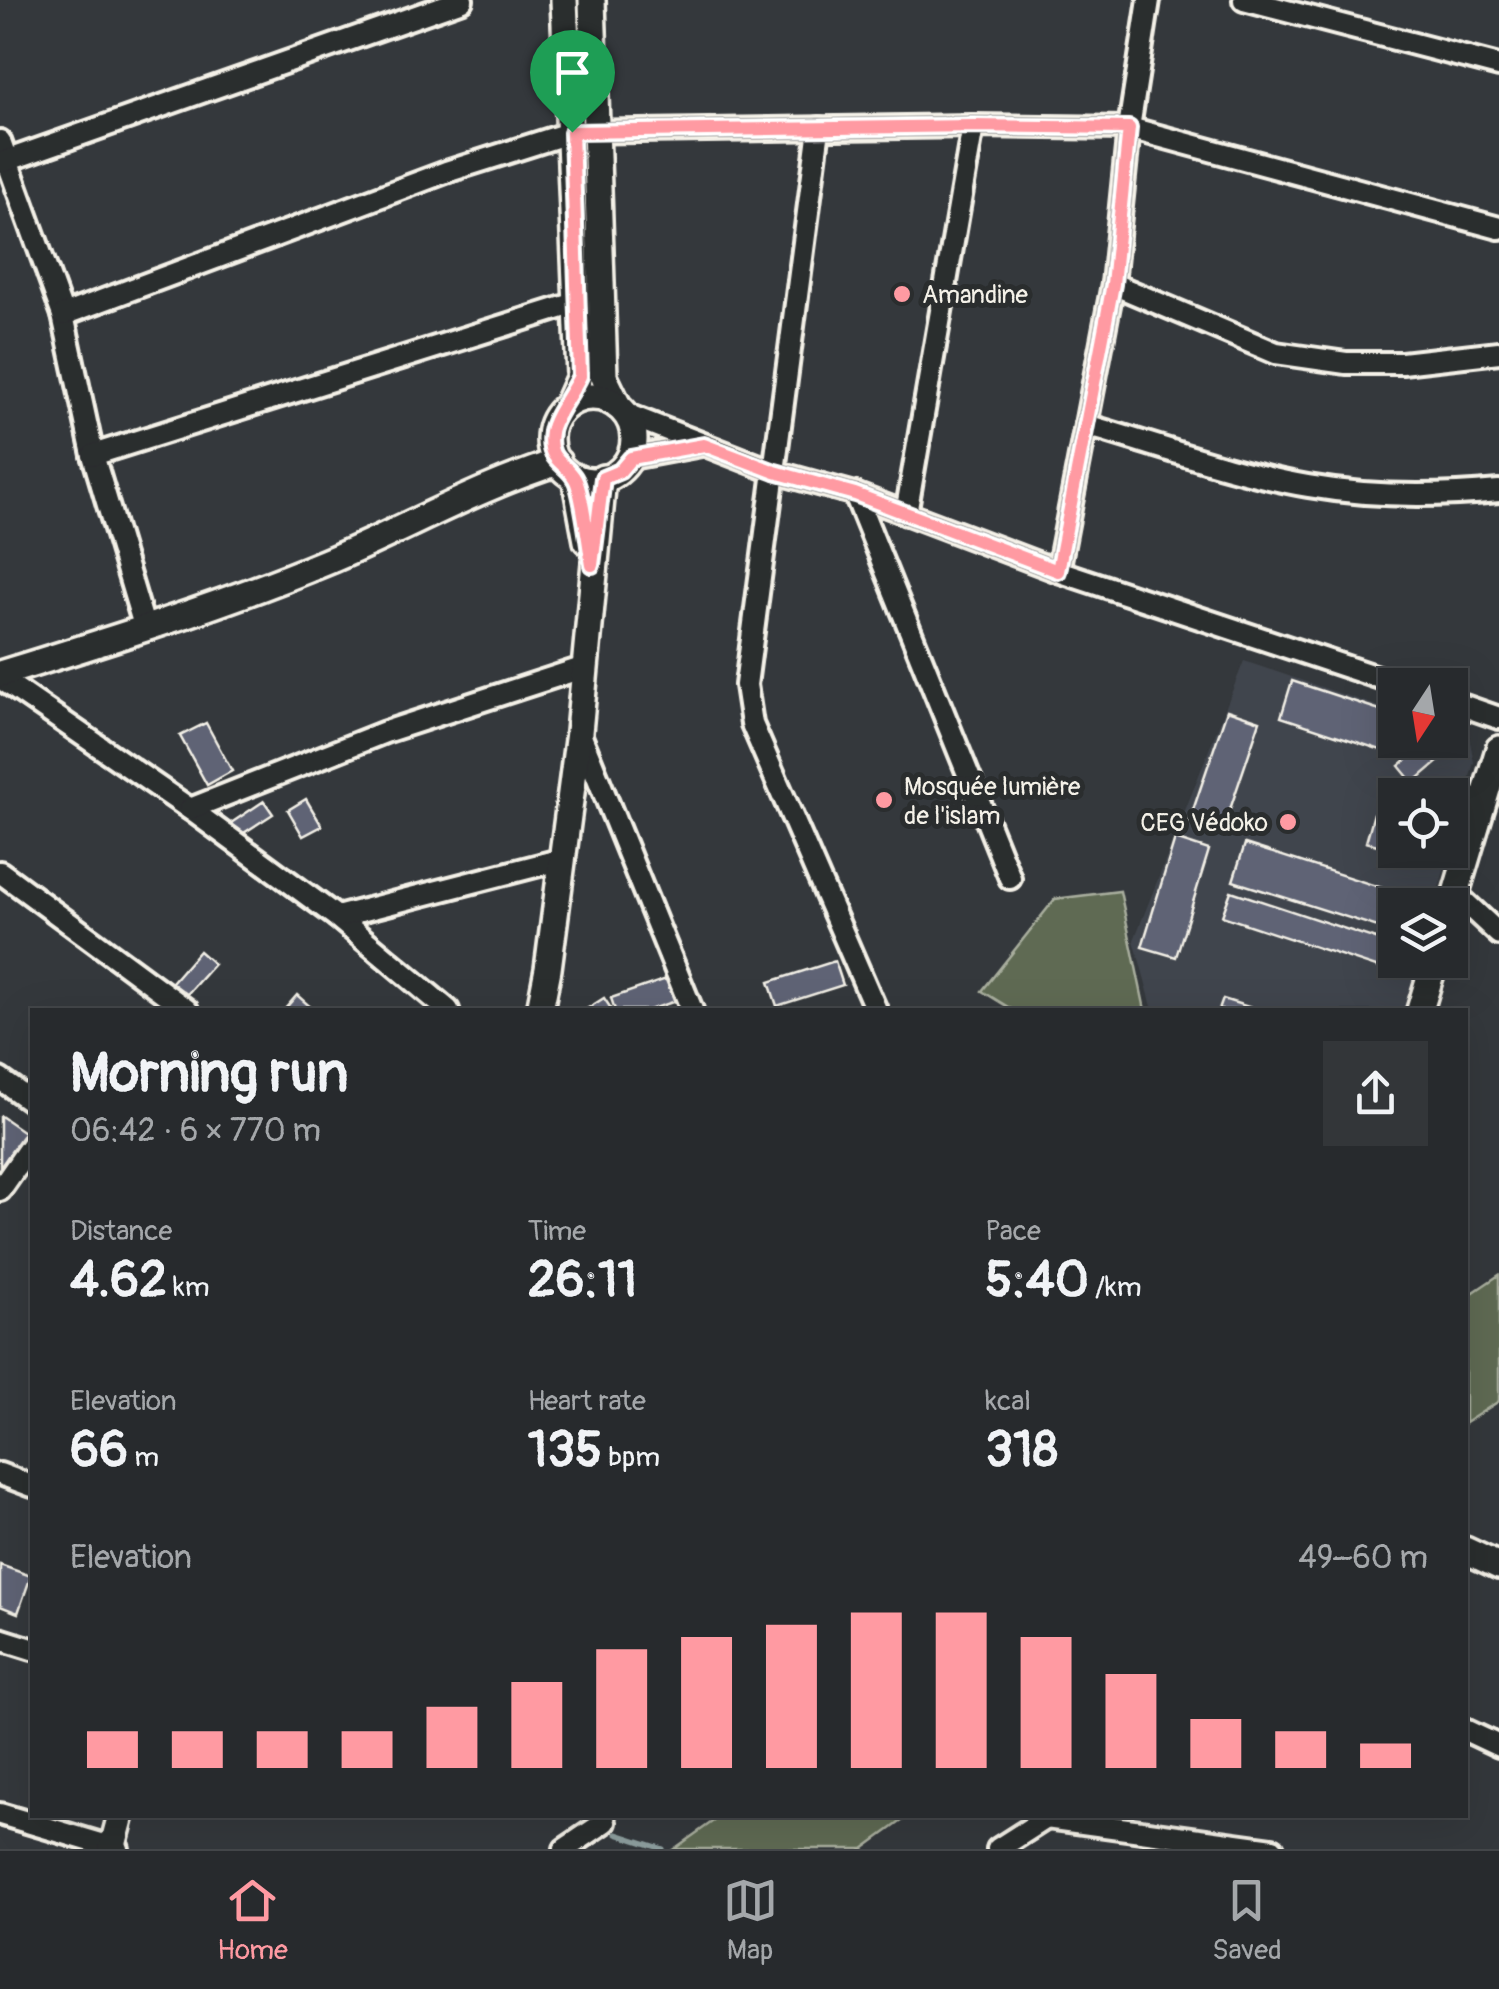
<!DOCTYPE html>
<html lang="en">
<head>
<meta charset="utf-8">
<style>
  :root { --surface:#272a2d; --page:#333639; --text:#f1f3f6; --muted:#a4a7aa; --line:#434649; --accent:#ff9aa2 }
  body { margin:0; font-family:Pangolin,sans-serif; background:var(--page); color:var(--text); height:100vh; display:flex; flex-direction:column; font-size:38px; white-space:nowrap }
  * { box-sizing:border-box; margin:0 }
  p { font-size:32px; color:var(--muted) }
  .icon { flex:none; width:55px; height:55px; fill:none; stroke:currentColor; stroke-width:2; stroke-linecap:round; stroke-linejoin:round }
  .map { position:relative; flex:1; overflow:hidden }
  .panel { position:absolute; left:30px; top:1008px; width:1438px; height:810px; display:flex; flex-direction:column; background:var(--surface); border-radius:0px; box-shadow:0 10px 40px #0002,0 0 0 2px var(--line) }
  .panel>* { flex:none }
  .needle { width:65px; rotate:192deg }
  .buttons { position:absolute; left:1378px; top:668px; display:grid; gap:20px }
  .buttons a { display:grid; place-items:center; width:90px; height:90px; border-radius:0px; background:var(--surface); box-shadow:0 10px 40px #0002,0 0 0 2px var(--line); font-size:50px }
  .pin { position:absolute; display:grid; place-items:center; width:85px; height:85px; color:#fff; margin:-102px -42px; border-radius:50% 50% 50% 0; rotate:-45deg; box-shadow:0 0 10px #0007 }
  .pin .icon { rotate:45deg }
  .round { display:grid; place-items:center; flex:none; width:105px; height:105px; border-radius:0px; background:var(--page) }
  .summary { display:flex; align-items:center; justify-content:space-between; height:170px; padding:0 40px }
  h1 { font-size:55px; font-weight:700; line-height:75px }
  .figures { display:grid; grid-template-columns:repeat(3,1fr); gap:15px; height:170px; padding:10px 40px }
  .figures div { display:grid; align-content:center }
  .figures b { font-size:50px; font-weight:700 }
  .figures small { font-size:28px; font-weight:400 }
  .figures p { font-size:28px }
  .chart { height:280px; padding:20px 40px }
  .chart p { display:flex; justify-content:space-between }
  .chart svg { width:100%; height:180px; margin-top:10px; stroke:var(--accent); stroke-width:6 }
  .dock { display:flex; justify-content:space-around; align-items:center; height:140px; border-top:2px solid var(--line); background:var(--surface); font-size:28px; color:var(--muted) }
  .dock a { display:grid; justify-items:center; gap:5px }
  .dock .on { color:var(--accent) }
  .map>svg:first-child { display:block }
</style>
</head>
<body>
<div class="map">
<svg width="1499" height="1849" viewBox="0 0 1499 1849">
  <rect width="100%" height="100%" fill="#34383c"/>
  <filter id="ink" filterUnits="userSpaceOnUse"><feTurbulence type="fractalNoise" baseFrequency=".01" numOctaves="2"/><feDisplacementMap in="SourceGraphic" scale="20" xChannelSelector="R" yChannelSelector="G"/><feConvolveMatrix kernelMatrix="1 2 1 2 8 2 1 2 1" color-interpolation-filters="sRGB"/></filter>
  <g filter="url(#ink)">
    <!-- built -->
    <polygon fill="#41454d" points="1244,661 1395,712 1395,740 1450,740 1450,730 1469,737 1474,762 1450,848 1450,795 1395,795 1395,850 1450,850 1434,905 1395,905 1395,960 1419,960 1406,1010 1153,1010 1134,940"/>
    <!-- green -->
    <g fill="#5e6b53" stroke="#a9ae9e" stroke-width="2.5">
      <polygon points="1120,891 1145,1010 1013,1010 982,991 1055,899"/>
      <polygon points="1499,1275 1499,1401 1465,1423 1465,1298"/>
      <polygon points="722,1815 910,1815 863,1849 674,1849"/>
    </g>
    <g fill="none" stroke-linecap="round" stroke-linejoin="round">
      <!-- stream -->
      <polyline stroke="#8d9e9e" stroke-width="5" points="617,1834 663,1849"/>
    </g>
    <!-- building -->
    <g fill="#5e6375" stroke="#f4f1e8" stroke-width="2.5">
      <polygon points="1292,681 1395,715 1395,740 1411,740 1405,758 1281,717"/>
      <polygon points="1227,710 1260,721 1222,833 1189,822"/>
      <polygon points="206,723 232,771 207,785 180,736"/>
      <polygon points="1429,740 1446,740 1453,749 1413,783 1399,766"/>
      <polygon points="306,799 322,826 303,836 288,810"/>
      <polygon points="1378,799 1395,803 1395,826 1389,848 1366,842"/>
      <polygon points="264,801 273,814 236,838 228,825"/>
      <polygon points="1175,839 1209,850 1176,957 1142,947"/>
      <polygon points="1245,844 1395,892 1384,929 1233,881"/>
      <polygon points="1231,891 1388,943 1379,968 1222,916"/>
      <polygon points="199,951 214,964 181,1001 166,989"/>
      <polygon points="835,961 843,985 777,1006 769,982"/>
      <polygon points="672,977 679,1000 649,1010 615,1010 611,998"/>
      <polygon points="297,995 314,1010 284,1010"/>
      <polygon points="604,998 612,1010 585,1010"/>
      <polygon points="1223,999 1258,1010 1219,1010"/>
      <polygon points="1,1116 30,1136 0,1177 0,1117"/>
      <polygon points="0,1565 31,1576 18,1613 0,1606"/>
    </g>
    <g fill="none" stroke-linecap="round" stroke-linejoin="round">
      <defs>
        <g id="minor">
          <polyline points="1244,0 1499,66"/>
          <polyline points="819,128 746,685 752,724 876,1010"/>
          <polyline points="0,141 63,315 93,455 145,629"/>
          <polyline points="0,163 462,0"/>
          <polyline points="1113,284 1276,353 1346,363 1402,363 1499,352"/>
          <polyline points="63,315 446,172 572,132 973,126 1129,128 1499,228"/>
          <polyline points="626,414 775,472 855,494 1058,571 1401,685"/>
          <path d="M 1086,425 C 1159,446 1233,473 1308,486 C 1371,497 1435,497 1499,491"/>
          <polyline points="93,455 579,302"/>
          <polyline points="631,458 701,445"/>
          <polyline points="855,494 1010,878"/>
          <polyline points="906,514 973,126"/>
          <polyline points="1058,571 1113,284 1129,128 1149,0"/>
          <polyline points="0,678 190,809 337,917 448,1010"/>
          <polyline points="1450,701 1499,718"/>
          <polyline points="580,734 692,1010"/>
          <polyline points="190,809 385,732 585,667"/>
          <polyline points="0,872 187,1010"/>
          <polyline points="1456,894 1499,934"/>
          <polyline points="337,917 563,859"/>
          <polyline points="0,1079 32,1102"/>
          <polyline points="0,1190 32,1144"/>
          <polyline points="0,1474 32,1486"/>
          <polyline points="0,1639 32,1649"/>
          <polyline points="1465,1730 1499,1746"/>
          <polyline points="0,1814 118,1849"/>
          <polyline points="1046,1818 1273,1849"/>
          <polyline points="565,1849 605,1822"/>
          <polyline points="998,1849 1051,1815"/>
        </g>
        <g id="tertiary">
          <polyline points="564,0 580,376 568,403"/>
          <polyline points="592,0 604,377 618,406"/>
          <circle cx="592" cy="439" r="42"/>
          <polyline points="575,477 587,541"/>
          <path d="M 0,674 C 110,640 220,606 326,562 C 403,530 478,487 558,462"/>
          <polyline points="1450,913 1499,749"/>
          <polyline points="540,1010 548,969 579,732 603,478"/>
          <polyline points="1420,1010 1435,960"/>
          <polyline points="1465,1550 1499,1566"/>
          <polyline points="112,1849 121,1815"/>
        </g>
      </defs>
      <!-- minor casing -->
      <use href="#minor" stroke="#f4f1e8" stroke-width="28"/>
      <!-- tertiary casing -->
      <use href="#tertiary" stroke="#f4f1e8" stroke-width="32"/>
      <!-- minor -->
      <use href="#minor" stroke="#2a2d2e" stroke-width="20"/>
      <!-- tertiary -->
      <use href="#tertiary" stroke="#2a2d2e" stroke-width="25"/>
    </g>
  </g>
  <g fill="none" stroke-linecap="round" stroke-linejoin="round" filter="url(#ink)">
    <defs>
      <path id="route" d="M 973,126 L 1129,128 L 1113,284 L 1058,571 L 855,494 L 775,472 L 704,445 L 631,458 L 620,471 L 603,478 L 592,565 C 589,548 582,490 575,479 C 566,462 546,462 551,432 C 553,417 573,392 580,376 L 572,132 Z"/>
    </defs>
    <!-- route casing -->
    <use href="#route" stroke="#fff" stroke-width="20"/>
    <!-- route -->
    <use href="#route" stroke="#ff9aa2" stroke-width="12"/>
  </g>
  <!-- markers -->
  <g fill="#ff9aa2" stroke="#2a2d2e" stroke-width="4">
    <circle cx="902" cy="294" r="10"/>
    <circle cx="884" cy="800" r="10"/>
    <circle cx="1288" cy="822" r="10"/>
  </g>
  <g text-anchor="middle" stroke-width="10" stroke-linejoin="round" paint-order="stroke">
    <!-- poi labels -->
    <g font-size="25" fill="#f4f1e8" stroke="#2a2d2e" text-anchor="start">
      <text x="922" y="303">Amandine</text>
      <text x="904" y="795">Mosquée lumière<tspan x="904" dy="29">de l'islam</tspan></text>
      <text x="1268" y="831" text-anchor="end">CEG Védoko</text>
    </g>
  </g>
</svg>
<div class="buttons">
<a><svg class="needle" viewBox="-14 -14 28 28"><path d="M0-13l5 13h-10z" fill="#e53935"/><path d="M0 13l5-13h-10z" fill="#a4a7aa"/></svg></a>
<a><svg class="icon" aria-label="locate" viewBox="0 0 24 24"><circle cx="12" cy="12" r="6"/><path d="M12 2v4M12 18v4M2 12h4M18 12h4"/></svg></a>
<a><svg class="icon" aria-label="layers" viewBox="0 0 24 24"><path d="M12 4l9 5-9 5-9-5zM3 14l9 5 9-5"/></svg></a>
</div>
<div class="pin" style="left:572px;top:132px;background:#1e9e55"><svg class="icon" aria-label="arrive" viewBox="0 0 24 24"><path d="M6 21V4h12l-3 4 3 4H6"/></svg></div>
<section class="panel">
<div class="summary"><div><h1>Morning run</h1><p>06:42 · 6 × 770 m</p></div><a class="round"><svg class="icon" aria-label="share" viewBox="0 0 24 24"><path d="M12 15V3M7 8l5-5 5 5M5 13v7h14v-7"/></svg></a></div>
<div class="figures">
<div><p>Distance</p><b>4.62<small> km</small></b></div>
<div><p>Time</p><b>26:11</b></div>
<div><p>Pace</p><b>5:40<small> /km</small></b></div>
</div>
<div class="figures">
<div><p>Elevation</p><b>66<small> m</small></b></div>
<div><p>Heart rate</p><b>135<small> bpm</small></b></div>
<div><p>kcal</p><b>318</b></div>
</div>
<div class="chart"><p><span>Elevation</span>49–60 m</p>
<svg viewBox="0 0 160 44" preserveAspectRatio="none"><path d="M5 44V35M15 44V35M25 44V35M35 44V35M45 44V29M55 44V23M65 44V15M75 44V12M85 44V9M95 44V6M105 44V6M115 44V12M125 44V21M135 44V32M145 44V35M155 44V38"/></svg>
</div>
</section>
</div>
<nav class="dock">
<a class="on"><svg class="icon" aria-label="home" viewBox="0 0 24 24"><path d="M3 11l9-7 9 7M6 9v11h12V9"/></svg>Home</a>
<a><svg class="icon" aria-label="map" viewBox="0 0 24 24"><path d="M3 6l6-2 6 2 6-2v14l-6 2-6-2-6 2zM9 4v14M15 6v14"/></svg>Map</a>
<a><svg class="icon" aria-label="saved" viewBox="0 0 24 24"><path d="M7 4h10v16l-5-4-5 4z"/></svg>Saved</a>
</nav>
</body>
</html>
